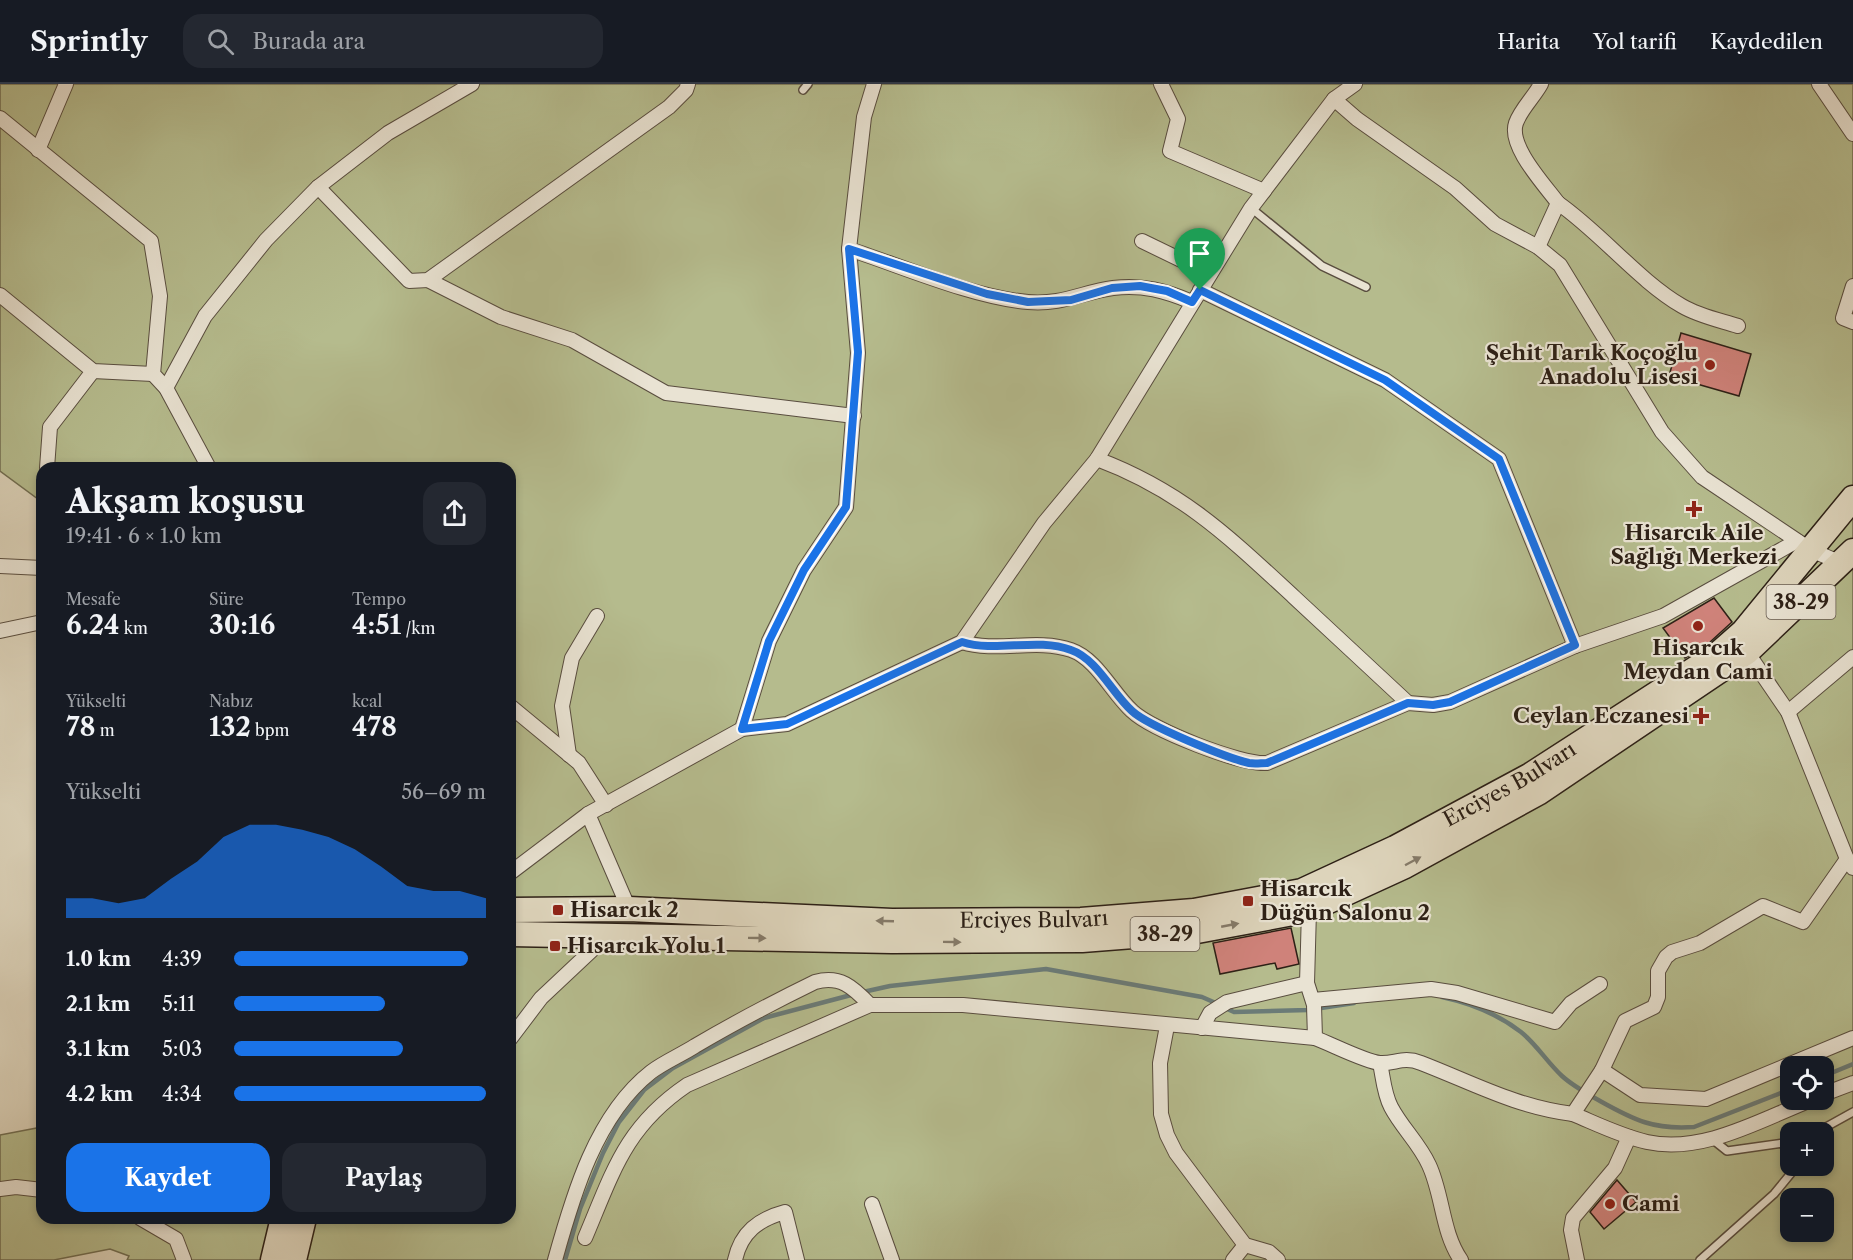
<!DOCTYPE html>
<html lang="tr">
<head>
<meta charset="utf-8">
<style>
  :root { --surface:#171b24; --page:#242831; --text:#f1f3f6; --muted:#9ea1a6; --line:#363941; --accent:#1a73e8 }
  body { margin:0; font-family:"Libre Caslon Text",serif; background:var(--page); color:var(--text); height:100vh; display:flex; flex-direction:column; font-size:22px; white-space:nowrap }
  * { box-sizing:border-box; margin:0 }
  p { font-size:20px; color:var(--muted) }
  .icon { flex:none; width:33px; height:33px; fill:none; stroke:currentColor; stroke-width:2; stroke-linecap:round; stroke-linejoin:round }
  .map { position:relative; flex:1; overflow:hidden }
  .details { position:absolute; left:36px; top:378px; width:480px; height:762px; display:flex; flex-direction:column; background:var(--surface); border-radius:18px; box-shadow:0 3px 9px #0003 }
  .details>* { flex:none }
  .buttons { position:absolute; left:1780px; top:972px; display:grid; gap:12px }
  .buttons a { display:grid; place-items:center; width:54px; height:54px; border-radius:12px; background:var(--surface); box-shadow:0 3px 9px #0003; font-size:30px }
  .pin { position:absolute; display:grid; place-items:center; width:51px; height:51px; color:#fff; margin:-62px -26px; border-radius:50% 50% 50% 0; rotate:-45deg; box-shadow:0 0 6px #0007 }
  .pin .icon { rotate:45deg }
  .round { display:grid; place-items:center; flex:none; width:63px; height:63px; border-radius:18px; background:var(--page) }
  .summary { display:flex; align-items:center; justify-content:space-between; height:102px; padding:0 30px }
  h1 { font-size:33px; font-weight:800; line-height:45px }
  .stats { display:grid; grid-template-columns:repeat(3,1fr); gap:9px; height:102px; padding:6px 30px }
  .stats div { display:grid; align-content:center }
  .stats b { font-size:26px; font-weight:800 }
  .stats small { font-size:16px; font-weight:400 }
  .stats p { font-size:16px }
  .chart { height:168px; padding:12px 30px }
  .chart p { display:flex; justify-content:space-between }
  .chart svg { width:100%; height:108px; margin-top:6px; fill:var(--accent); opacity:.7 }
  .primary-button { display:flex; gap:12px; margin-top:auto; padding:12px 30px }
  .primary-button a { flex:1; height:69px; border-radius:18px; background:var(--accent); color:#fff; font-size:24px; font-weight:800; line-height:69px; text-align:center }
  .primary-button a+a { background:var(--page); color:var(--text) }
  ul { padding:0 30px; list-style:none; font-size:20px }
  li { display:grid; grid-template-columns:96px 72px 1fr; align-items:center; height:45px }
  li i { height:15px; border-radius:8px; background:var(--accent) }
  header { display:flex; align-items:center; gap:36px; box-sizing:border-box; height:84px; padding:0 30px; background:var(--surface); border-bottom:2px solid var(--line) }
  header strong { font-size:28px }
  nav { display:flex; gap:33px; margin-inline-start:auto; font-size:21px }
  .search { width:420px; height:54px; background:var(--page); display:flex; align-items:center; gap:15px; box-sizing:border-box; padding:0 21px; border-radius:18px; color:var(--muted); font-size:22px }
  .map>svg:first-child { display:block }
</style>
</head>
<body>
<header>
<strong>Sprintly</strong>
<div class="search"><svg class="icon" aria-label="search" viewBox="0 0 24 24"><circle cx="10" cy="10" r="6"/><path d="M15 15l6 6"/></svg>Burada ara</div>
<nav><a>Harita</a><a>Yol tarifi</a><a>Kaydedilen</a></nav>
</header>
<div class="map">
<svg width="1853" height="1176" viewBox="0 0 1853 1176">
  <rect width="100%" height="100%" fill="#ddd4bb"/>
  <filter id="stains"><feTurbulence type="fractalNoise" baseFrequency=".00333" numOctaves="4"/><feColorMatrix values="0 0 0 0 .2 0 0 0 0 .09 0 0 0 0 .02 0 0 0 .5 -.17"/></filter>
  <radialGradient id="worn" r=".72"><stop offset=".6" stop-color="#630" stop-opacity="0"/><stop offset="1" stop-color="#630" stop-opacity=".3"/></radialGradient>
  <!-- green -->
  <path fill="#b5bb8d" stroke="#716e52" stroke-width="1.5" fill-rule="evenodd" d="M 0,0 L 1853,0 L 1853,1176 L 127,1176 L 129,1172 L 110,1165 L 54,1176 L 0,1176 L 0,1051 L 42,1043 L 42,1134 L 510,1134 L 510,384 L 42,384 L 42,418 L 0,387 ZM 1791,982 L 1824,982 L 1824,1016 L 1791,1016 ZM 1791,1048 L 1824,1048 L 1824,1082 L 1791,1082 ZM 1791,1114 L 1824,1114 L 1824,1148 L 1791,1148 Z"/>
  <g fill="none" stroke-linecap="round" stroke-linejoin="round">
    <!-- stream -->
    <g stroke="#6b7b77" stroke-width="4.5">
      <polyline points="863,908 890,902 1046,885 1202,913 1218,920"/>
      <path d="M 1442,913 C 1470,919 1499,931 1521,948 C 1537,961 1547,978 1562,992 C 1573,1002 1586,1009 1600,1017 C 1634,1036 1654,1046 1694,1043 L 1791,1005"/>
      <polyline points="1225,924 1234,928 1308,926 1354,919"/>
      <polyline points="1824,992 1853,980"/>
      <polyline points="565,1176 580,1125 603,1069 619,1038 644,1006 673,984 764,934 855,910"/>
    </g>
  </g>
  <!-- building -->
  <g fill="#cf827a" stroke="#2d2016" stroke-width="1.5">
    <polygon points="1681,249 1751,270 1739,312 1669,292"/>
    <polygon points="1714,514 1732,538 1709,559 1685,574 1663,544"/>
    <polygon points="1291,844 1299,880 1277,885 1275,879 1220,890 1213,859"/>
    <polygon points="1617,1096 1636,1118 1604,1145 1590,1128"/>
  </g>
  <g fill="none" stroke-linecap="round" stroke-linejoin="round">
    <defs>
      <g id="service">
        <polyline points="803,6 808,0"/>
        <polyline points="1251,124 1322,182 1366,203"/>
        <polyline points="1817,1048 1853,1028"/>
        <polyline points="1712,1055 1727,1067 1791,1058"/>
        <polyline points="1700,1176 1774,1110 1797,1082"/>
      </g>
      <g id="minor">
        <polyline points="1161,0 1178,35 1170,67 1264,107"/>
        <polyline points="1819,0 1853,50"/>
        <polyline points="1334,15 1357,35 1455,104 1495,140 1538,163 1560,181 1662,348 1702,393 1811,466 1841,479"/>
        <polyline points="0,34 151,157 160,212 153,290 166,304 209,384"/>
        <polyline points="38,66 66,0"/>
        <polyline points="318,103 409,197 428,196 669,23 686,6 688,0"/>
        <path d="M 1558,119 C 1601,149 1639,197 1682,222 C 1699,232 1719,236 1738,242"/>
        <polyline points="1142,157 1210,190"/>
        <path d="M 1538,163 L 1558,119 C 1544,100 1508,62 1516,39 C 1521,25 1534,13 1541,0"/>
        <path d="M 849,165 C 901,182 975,214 1028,218 C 1062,221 1083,208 1113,204 C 1142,200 1166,207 1192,218"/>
        <polyline points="428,196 501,233 572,256 666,309 854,332"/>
        <polyline points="1853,202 1843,234 1853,238"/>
        <polyline points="1200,206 1385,296 1499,375 1575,562"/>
        <polyline points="0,211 93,287 153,290"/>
        <polyline points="166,304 205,232 266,156 318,103 388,49 472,0"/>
        <path d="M 1097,375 C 1182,407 1228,452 1294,513 C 1332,548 1370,584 1408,619"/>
        <polyline points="47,384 50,343 93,287"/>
        <polyline points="0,482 42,484"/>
        <polyline points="0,547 42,538"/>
        <path d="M 962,558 C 997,569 1036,554 1071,566 C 1097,575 1112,609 1132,627 C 1152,646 1241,681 1267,679 L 1408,619 L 1433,621 L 1450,618 L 1575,562 L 1663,532 L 1797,457"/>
        <polyline points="1747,568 1788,628 1847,775 1853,784"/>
        <polyline points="510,622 579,679 606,721"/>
        <polyline points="1788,628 1853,573"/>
        <polyline points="742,645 769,557 804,486 846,423 858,269 849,165 864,33 874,0"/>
        <polyline points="569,671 562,622 572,574 597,532"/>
        <polyline points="588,730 629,825"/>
        <polyline points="510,789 588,730 742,645 787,640 962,558 1044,439 1097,375 1251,124 1334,15 1355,0"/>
        <path d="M 1309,826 L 1307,899 L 1314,921 L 1315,954 C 1331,960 1366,978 1380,979 C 1395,980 1403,972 1421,979 C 1473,999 1516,1023 1573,1030 L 1602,986 L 1640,1011 L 1706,1015 L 1853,954"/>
        <polyline points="1313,916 1431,905 1457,909 1555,938 1571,919 1600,900"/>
        <polyline points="1167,942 1160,979 1161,1030 1167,1051 1176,1069 1245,1161 1269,1168 1278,1176"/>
        <polyline points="1202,944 1210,929 1227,918 1307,899"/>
        <polyline points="510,955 541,914 607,852"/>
        <path d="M 1380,979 C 1383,993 1384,1010 1391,1023 C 1402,1044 1419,1059 1429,1081 C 1443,1111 1442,1149 1461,1176"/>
        <polyline points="1602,986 1625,937 1654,923 1658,913 1658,887 1666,873 1672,868 1700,859 1763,822 1803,838 1847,775"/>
        <polyline points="1824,1010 1853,999"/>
        <path d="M 1573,1030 C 1597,1040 1621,1052 1647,1058 C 1703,1070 1760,1036 1811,1016"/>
        <polyline points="0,1105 16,1103 42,1106"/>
        <polyline points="872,1120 892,1176"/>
        <polyline points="140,1134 176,1155 184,1176"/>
        <path d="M 585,1154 C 613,1088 625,1043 687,1001 L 870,921 L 963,921 L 1315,954"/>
        <path d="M 555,1176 C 573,1111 596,1031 651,988 C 664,978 681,971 695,962 C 734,939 774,918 815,898 C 840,891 853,903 870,921"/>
        <path d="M 735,1176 C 741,1148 759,1135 785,1128 L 797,1176"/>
        <polyline points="1233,1176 1245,1161"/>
        <polyline points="1577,1176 1571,1146 1573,1134 1615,1084 1629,1053"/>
      </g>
      <g id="trunk">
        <path id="s1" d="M 510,826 L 629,825 L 892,837 L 1081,836 L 1194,827 L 1302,807 L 1395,764 L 1529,692 L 1718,570 L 1743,548 L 1853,414"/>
        <polyline points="510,850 892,857 1082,856 1197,847 1309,826 1405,782 1538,709 1747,568 1853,467"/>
        <polyline points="273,1176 283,1134"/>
        <polyline points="294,1176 304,1134"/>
      </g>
    </defs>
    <!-- service casing -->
    <use href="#service" stroke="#594d3f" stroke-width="10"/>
    <!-- minor casing -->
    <use href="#minor" stroke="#594d3f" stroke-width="16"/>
    <!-- trunk casing -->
    <use href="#trunk" stroke="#2d2016" stroke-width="27"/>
    <!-- service -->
    <use href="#service" stroke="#e9e3d3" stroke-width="7"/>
    <!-- minor -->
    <use href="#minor" stroke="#e9e3d3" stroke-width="14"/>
    <!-- trunk -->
    <use href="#trunk" stroke="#ddd4bb" stroke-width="24"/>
  </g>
  <!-- one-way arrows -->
  <defs><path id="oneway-solid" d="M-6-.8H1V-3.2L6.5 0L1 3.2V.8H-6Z" transform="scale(1.5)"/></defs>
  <g fill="#857a68">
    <use href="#oneway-solid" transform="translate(1413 777) rotate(-28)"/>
    <use href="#oneway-solid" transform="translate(885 837) rotate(-178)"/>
    <use href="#oneway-solid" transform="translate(1230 841) rotate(-11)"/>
    <use href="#oneway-solid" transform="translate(757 854) rotate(1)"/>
    <use href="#oneway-solid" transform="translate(952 858) rotate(1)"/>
  </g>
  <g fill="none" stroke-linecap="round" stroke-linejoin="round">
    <defs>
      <path id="route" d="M 849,165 L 987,210 L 1028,218 L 1071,216 L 1112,204 L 1140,202 L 1167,207 L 1192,218 L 1200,206 L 1385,296 L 1499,375 L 1575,561 L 1450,618 L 1433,621 L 1408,619 L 1267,679 C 1261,679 1255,680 1249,679 C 1227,674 1148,642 1132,627 C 1112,609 1097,575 1071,566 C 1036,553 997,569 962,558 L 787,640 L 742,645 L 769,557 L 804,486 L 846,423 L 858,268 Z"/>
    </defs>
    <!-- route casing -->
    <use href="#route" stroke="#fff" stroke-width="12"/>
    <!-- route -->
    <use href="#route" stroke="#1a73e8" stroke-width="8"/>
  </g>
  <!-- markers -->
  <g fill="#8f2418" stroke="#e9e3d3" stroke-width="2">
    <circle cx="1710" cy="281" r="6"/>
    <path d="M1691 416h6v6h6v6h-6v6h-6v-6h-6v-6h6z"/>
    <circle cx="1698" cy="542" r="6"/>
    <path d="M1698 623h6v6h6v6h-6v6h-6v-6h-6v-6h6z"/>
    <rect x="1242" y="811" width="12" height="12" rx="3"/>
    <rect x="552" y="820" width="12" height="12" rx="3"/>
    <rect x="549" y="856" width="12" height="12" rx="3"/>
    <circle cx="1610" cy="1120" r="6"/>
  </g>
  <g text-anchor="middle" stroke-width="4.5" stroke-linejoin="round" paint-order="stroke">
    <!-- shield labels -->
    <g fill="#e9e3d3" stroke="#655a4f" stroke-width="1.5">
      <rect x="1766.5" y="501" width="69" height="34" rx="4.5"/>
      <rect x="1130.5" y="833" width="69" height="34" rx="4.5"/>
    </g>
    <g font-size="20" font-weight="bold" fill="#2d2016">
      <text x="1801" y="525">38-29</text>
      <text x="1165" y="857">38-29</text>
    </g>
    <!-- poi labels -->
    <g font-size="21" font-weight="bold" fill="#2d2016" stroke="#e9e3d3" text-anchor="start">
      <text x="1698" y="276" text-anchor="end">Şehit Tarık Koçoğlu<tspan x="1698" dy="24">Anadolu Lisesi</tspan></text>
      <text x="1694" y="456" text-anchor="middle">Hisarcık Aile<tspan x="1694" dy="24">Sağlığı Merkezi</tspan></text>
      <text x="1698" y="571" text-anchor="middle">Hisarcık<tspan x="1698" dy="24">Meydan Cami</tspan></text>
      <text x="1689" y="639" text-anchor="end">Ceylan Eczanesi</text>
      <text x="1260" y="812">Hisarcık<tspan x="1260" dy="24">Düğün Salonu 2</tspan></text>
      <text x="570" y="833">Hisarcık 2</text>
      <text x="567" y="869">Hisarcık Yolu 1</text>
      <text x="1622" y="1127">Cami</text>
    </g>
    <!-- street labels -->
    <g font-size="21" fill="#2d2016" stroke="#e9e3d3">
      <text dy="7" stroke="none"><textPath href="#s1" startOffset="1028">Erciyes Bulvarı</textPath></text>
      <text dy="7" stroke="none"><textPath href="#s1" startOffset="524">Erciyes Bulvarı</textPath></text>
    </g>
  </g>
  <rect width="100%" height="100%" filter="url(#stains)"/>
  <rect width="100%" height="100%" fill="url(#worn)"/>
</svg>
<div class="buttons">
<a><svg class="icon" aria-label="locate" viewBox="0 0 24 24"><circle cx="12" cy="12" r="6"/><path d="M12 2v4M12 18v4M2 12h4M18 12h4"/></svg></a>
<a>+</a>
<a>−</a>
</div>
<div class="pin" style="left:1200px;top:206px;background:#1e9e55"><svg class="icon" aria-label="arrive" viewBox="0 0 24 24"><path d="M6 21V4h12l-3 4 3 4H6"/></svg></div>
<section class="details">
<div class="summary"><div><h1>Akşam koşusu</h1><p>19:41 · 6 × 1.0 km</p></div><a class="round"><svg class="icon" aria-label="share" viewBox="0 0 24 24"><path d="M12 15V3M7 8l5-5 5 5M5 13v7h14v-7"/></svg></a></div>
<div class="stats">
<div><p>Mesafe</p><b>6.24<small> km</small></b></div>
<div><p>Süre</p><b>30:16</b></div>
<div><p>Tempo</p><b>4:51<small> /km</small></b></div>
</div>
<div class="stats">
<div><p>Yükselti</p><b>78<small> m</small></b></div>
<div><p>Nabız</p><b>132<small> bpm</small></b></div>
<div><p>kcal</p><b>478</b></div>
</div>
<div class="chart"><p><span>Yükselti</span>56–69 m</p>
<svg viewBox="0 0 160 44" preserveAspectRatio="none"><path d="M0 44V36L10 36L20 38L30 36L40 28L50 21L60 11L70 6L80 6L90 8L100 11L110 16L120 23L130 31L140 33L150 33L160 36V44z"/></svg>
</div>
<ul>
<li><b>1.0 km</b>4:39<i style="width:93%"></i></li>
<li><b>2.1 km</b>5:11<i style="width:60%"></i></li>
<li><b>3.1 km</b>5:03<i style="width:67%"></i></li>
<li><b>4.2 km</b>4:34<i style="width:100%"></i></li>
</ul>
<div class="primary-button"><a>Kaydet</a><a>Paylaş</a></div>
</section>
</div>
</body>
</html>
